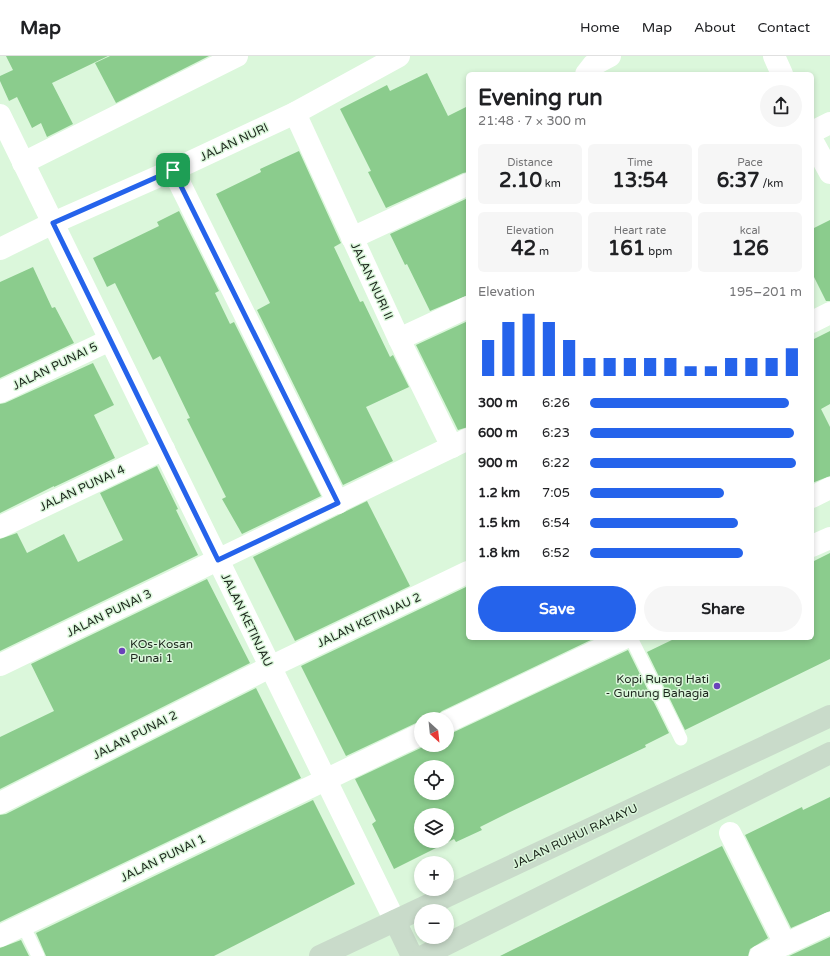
<!DOCTYPE html>
<html lang="en">
<head>
<meta charset="utf-8">
<style>
  :root { --surface:#fff; --page:#f6f6f6; --text:#202124; --muted:#757577; --line:#e0e0e0; --accent:#2563eb }
  body { margin:0; font-family:"Varela Round",sans-serif; background:var(--page); color:var(--text); height:100vh; display:flex; flex-direction:column; font-size:15px; white-space:nowrap }
  * { box-sizing:border-box; margin:0 }
  p { font-size:13px; color:var(--muted) }
  .icon { flex:none; width:22px; height:22px; fill:none; stroke:currentColor; stroke-width:2; stroke-linecap:round; stroke-linejoin:round }
  .map { position:relative; flex:1; overflow:hidden }
  .side { position:absolute; left:466px; top:16px; width:348px; height:568px; display:flex; flex-direction:column; background:var(--surface); border-radius:6px; box-shadow:0 2px 6px #0003 }
  .side>* { flex:none }
  .needle { width:26px; rotate:153deg }
  .buttons { position:absolute; left:414px; top:656px; display:grid; gap:8px }
  .buttons a { display:grid; place-items:center; width:40px; height:40px; border-radius:50%; background:var(--surface); box-shadow:0 2px 6px #0003; font-size:20px }
  .pin { position:absolute; display:grid; place-items:center; width:34px; height:34px; color:#fff; margin:-17px; border-radius:8px; box-shadow:0 2px 6px #0006 }
  .round { display:grid; place-items:center; flex:none; width:42px; height:42px; border-radius:21px; background:var(--page) }
  .summary { display:flex; align-items:center; justify-content:space-between; height:68px; padding:0 12px }
  h1 { font-size:22px; font-weight:700; line-height:30px }
  .metrics { display:grid; grid-template-columns:repeat(3,1fr); gap:6px; height:68px; padding:4px 12px }
  .metrics div { display:grid; align-content:center; border-radius:6px; background:var(--page); text-align:center }
  .metrics b { font-size:20px; font-weight:700 }
  .metrics small { font-size:11px; font-weight:400 }
  .metrics p { font-size:11px }
  .chart { height:112px; padding:8px 12px }
  .chart p { display:flex; justify-content:space-between }
  .chart svg { width:100%; height:72px; margin-top:4px; stroke:var(--accent); stroke-width:6 }
  .cta { display:flex; gap:8px; margin-top:auto; padding:8px 12px }
  .cta a { flex:1; height:46px; border-radius:24px; background:var(--accent); color:#fff; font-size:16px; font-weight:700; line-height:46px; text-align:center }
  .cta a+a { background:var(--page); color:var(--text) }
  ul { padding:0 12px; list-style:none; font-size:13px }
  li { display:grid; grid-template-columns:64px 48px 1fr; align-items:center; height:30px }
  li i { height:10px; border-radius:5px; background:var(--accent) }
  header { display:flex; align-items:center; gap:24px; box-sizing:border-box; height:56px; padding:0 20px; background:var(--surface); border-bottom:1px solid var(--line) }
  header strong { font-size:19px }
  nav { display:flex; gap:22px; margin-inline-start:auto; font-size:14px }
  .map>svg:first-child { display:block }
</style>
</head>
<body>
<header>
<strong>Map</strong>
<nav><a>Home</a><a>Map</a><a>About</a><a>Contact</a></nav>
</header>
<div class="map">
<svg width="830" height="900" viewBox="0 0 830 900">
  <rect width="100%" height="100%" fill="#dbf7db"/>
  <!-- building -->
  <g fill="#8bcc8d" fill-rule="evenodd">
    <polygon points="6,0 108,0 52,27 73,68 47,81 41,67 32,72 17,41 9,45 0,25 0,20 13,14"/>
    <polygon points="110,0 209,0 116,47 95,7"/>
    <polygon points="427,17 448,60 468,50 468,116 463,117 386,152 368,116 371,115 340,53 387,29 390,35"/>
    <polygon points="299,95 340,185 341,187 334,191 360,246 363,245 390,301 393,299 409,331 366,351 393,405 343,429 257,254 270,247 216,138 261,116 260,113"/>
    <polygon points="468,142 468,239 430,255 407,208 405,209 390,178"/>
    <polygon points="179,155 219,235 215,237 230,268 234,266 321,440 242,478 222,443 226,441 187,363 190,362 160,300 153,304 115,227 107,231 93,202 159,170 157,166"/>
    <polygon points="830,164 830,245 826,245 812,217 812,173"/>
    <polygon points="33,211 52,252 55,251 74,287 0,322 0,226"/>
    <polygon points="468,265 468,371 458,374 416,289"/>
    <polygon points="830,275 830,348 821,353 830,371 830,420 812,427 812,284"/>
    <polygon points="93,307 114,349 94,359 115,402 54,431 54,430 0,457 0,348 5,347"/>
    <polygon points="157,410 178,453 176,454 198,499 0,595 0,483 17,477 27,497 64,478 78,506 123,484 100,437"/>
    <polygon points="367,445 410,530 295,585 253,501"/>
    <polygon points="830,497 830,603 685,674 647,596 676,582 812,582 812,506"/>
    <polygon points="207,523 250,607 0,733 0,681 54,655 31,608"/>
    <polygon points="468,530 468,582 595,582 442,655 437,659 435,663 421,663 421,666 416,667 346,700 301,610"/>
    <path d="M 628,594 L 669,677 L 645,689 L 646,691 L 508,757 L 480,771 L 482,774 L 456,786 L 454,783 L 394,813 L 372,768 L 376,765 L 355,723 L 427,689 L 447,689 L 447,678 L 452,677 ZM 421,711 L 447,711 L 447,737 L 421,737 ZM 421,759 L 447,759 L 447,785 L 421,785 Z"/>
    <polygon points="256,632 301,722 0,866 0,759 6,758"/>
    <polygon points="830,741 830,855 791,872 745,779 802,751 803,754"/>
    <polygon points="313,744 355,828 214,900 46,900 36,877"/>
    <polygon points="722,790 768,882 750,893 748,900 500,900"/>
    <polygon points="830,881 830,900 789,900"/>
    <polygon points="21,884 29,900 0,900 0,892"/>
  </g>
  <g fill="none" stroke-linecap="round" stroke-linejoin="round">
    <!-- lane -->
    <g stroke="#fff" stroke-width="13">
      <polyline points="631,582 681,683"/>
      <polyline points="23,869 38,900"/>
    </g>
    <!-- street -->
    <g stroke="#fff" stroke-width="22">
      <polyline points="774,0 782,18"/>
      <polyline points="586,18 593,9 610,0"/>
      <polyline points="295,57 399,283 452,391"/>
      <polyline points="0,59 395,865"/>
      <polyline points="812,76 830,67"/>
      <polyline points="812,84 830,117"/>
      <polyline points="23,107 237,0"/>
      <polyline points="173,114 338,447"/>
      <polyline points="352,182 468,128"/>
      <polyline points="0,193 53,167 173,114 295,57 399,0"/>
      <polyline points="812,266 830,257"/>
      <polyline points="399,283 468,251"/>
      <polyline points="0,336 110,284"/>
      <polyline points="812,441 830,432"/>
      <polyline points="0,471 164,393"/>
      <polyline points="812,490 830,482"/>
      <polyline points="0,609 468,383"/>
      <polyline points="447,666 624,582"/>
      <polyline points="0,747 270,611 468,516"/>
      <polyline points="730,777 785,888"/>
      <polyline points="0,880 421,678"/>
      <polyline points="760,900 830,867"/>
    </g>
    <!-- secondary -->
    <g stroke="#c9dbca" stroke-width="22">
      <polyline points="395,865 412,900"/>
      <polyline points="320,900 830,660"/>
      <polyline points="423,900 830,697"/>
    </g>
  </g>
  <g fill="none" stroke-linecap="round" stroke-linejoin="round">
    <defs>
      <polygon id="route" points="173,114 338,447 218,504 53,167"/>
    </defs>
    <!-- route casing -->
    <use href="#route" stroke="#fff" stroke-width="8"/>
    <!-- route -->
    <use href="#route" stroke="#2563eb" stroke-width="5"/>
  </g>
  <!-- markers -->
  <g fill="#6a42ba" stroke="#dbf7db" stroke-width="1.5">
    <circle cx="122" cy="595" r="4"/>
    <circle cx="717" cy="630" r="4"/>
  </g>
  <g text-anchor="middle" stroke-width="3" stroke-linejoin="round" paint-order="stroke">
    <!-- street labels -->
    <g font-size="12" fill="#1d271d" stroke="#dbf7db">
      <text transform="translate(234 86) rotate(-25)" y="4">JALAN NURI</text>
      <text transform="translate(372 225) rotate(65)" y="4">JALAN NURI II</text>
      <text transform="translate(55 310) rotate(-26)" y="4">JALAN PUNAI 5</text>
      <text transform="translate(82 432) rotate(-25)" y="4">JALAN PUNAI 4</text>
      <text transform="translate(109 557) rotate(-26)" y="4">JALAN PUNAI 3</text>
      <text transform="translate(247 564) rotate(64)" y="4">JALAN KETINJAU</text>
      <text transform="translate(369 564) rotate(-25)" y="4">JALAN KETINJAU 2</text>
      <text transform="translate(135 679) rotate(-27)" y="4">JALAN PUNAI 2</text>
      <text transform="translate(575 780) rotate(-25)" y="4">JALAN RUHUI RAHAYU</text>
      <text transform="translate(163 802) rotate(-26)" y="4">JALAN PUNAI 1</text>
    </g>
    <!-- poi labels -->
    <g font-size="12" fill="#1d271d" stroke="#dbf7db" text-anchor="start">
      <text x="130" y="592">KOs-Kosan<tspan x="130" dy="14">Punai 1</tspan></text>
      <text x="709" y="627" text-anchor="end">Kopi Ruang Hati<tspan x="709" dy="14">- Gunung Bahagia</tspan></text>
    </g>
  </g>
</svg>
<div class="buttons">
<a><svg class="needle" viewBox="-14 -14 28 28"><path d="M0-13l5 13h-10z" fill="#e53935"/><path d="M0 13l5-13h-10z" fill="#757577"/></svg></a>
<a><svg class="icon" aria-label="locate" viewBox="0 0 24 24"><circle cx="12" cy="12" r="6"/><path d="M12 2v4M12 18v4M2 12h4M18 12h4"/></svg></a>
<a><svg class="icon" aria-label="layers" viewBox="0 0 24 24"><path d="M12 4l9 5-9 5-9-5zM3 14l9 5 9-5"/></svg></a>
<a>+</a>
<a>−</a>
</div>
<div class="pin" style="left:173px;top:114px;background:#1e9e55"><svg class="icon" aria-label="arrive" viewBox="0 0 24 24"><path d="M6 21V4h12l-3 4 3 4H6"/></svg></div>
<section class="side">
<div class="summary"><div><h1>Evening run</h1><p>21:48 · 7 × 300 m</p></div><a class="round"><svg class="icon" aria-label="share" viewBox="0 0 24 24"><path d="M12 15V3M7 8l5-5 5 5M5 13v7h14v-7"/></svg></a></div>
<div class="metrics">
<div><p>Distance</p><b>2.10<small> km</small></b></div>
<div><p>Time</p><b>13:54</b></div>
<div><p>Pace</p><b>6:37<small> /km</small></b></div>
</div>
<div class="metrics">
<div><p>Elevation</p><b>42<small> m</small></b></div>
<div><p>Heart rate</p><b>161<small> bpm</small></b></div>
<div><p>kcal</p><b>126</b></div>
</div>
<div class="chart"><p><span>Elevation</span>195–201 m</p>
<svg viewBox="0 0 160 44" preserveAspectRatio="none"><path d="M5 44V22M15 44V11M25 44V6M35 44V11M45 44V22M55 44V33M65 44V33M75 44V33M85 44V33M95 44V33M105 44V38M115 44V38M125 44V33M135 44V33M145 44V33M155 44V27"/></svg>
</div>
<ul>
<li><b>300 m</b>6:26<i style="width:94%"></i></li>
<li><b>600 m</b>6:23<i style="width:96%"></i></li>
<li><b>900 m</b>6:22<i style="width:97%"></i></li>
<li><b>1.2 km</b>7:05<i style="width:63%"></i></li>
<li><b>1.5 km</b>6:54<i style="width:70%"></i></li>
<li><b>1.8 km</b>6:52<i style="width:72%"></i></li>
</ul>
<div class="cta"><a>Save</a><a>Share</a></div>
</section>
</div>
</body>
</html>
